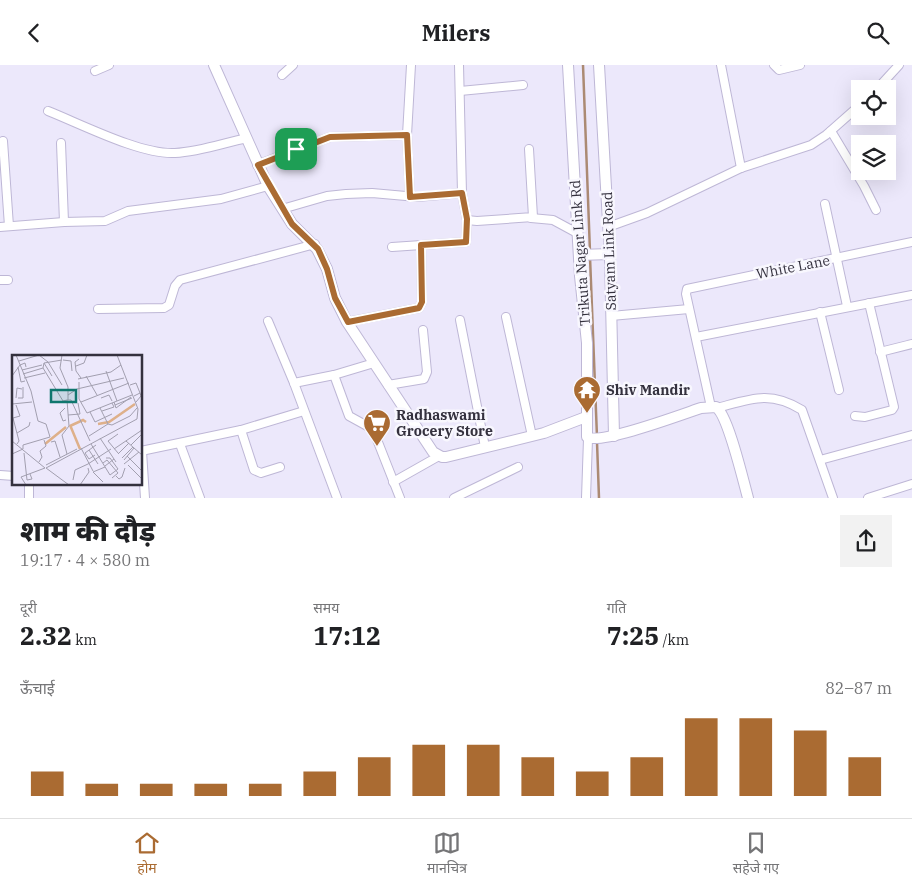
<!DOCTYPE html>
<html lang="hi">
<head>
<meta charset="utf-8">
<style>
  :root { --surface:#fff; --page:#f2f2f2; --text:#202124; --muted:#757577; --line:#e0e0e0; --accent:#aa6b32 }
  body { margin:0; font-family:"IBM Plex Serif","Noto Sans Devanagari",serif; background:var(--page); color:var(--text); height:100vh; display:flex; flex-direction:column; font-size:19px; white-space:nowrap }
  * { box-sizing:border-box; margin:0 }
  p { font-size:16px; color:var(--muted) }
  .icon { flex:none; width:28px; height:28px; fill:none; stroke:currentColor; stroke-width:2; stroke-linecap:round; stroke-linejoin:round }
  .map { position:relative; height:433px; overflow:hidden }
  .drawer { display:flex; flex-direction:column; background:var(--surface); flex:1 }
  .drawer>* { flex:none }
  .fabs { position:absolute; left:851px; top:15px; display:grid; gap:10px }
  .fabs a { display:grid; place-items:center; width:45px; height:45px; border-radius:0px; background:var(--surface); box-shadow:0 5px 20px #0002; font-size:25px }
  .pin { position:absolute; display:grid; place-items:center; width:42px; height:42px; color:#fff; margin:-21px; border-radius:10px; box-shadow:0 2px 8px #0006 }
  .round { display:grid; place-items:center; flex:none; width:52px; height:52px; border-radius:0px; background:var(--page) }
  .overview { display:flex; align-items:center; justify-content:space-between; height:85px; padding:0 20px }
  h1 { font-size:28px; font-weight:800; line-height:38px }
  .stats { display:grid; grid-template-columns:repeat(3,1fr); gap:8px; height:85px; padding:5px 20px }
  .stats div { display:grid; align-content:center }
  .stats b { font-size:25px; font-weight:800 }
  .stats small { font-size:14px; font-weight:400 }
  .stats p { font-size:14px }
  .chart { height:140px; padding:10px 20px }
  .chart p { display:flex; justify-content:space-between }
  .chart svg { width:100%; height:90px; margin-top:5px; stroke:var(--accent); stroke-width:6 }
  header { display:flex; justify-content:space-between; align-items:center; height:65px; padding:0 20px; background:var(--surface); font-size:22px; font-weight:800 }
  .menu { display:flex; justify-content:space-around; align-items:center; height:70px; border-top:1px solid var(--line); background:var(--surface); font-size:14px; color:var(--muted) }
  .menu a { display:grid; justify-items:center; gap:2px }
  .menu .on { color:var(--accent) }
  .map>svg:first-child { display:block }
</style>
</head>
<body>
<header><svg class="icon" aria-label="back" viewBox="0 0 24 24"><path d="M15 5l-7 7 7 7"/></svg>Milers<svg class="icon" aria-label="search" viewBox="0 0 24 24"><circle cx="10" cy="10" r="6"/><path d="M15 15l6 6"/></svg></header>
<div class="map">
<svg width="912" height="433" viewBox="0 0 912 433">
  <rect width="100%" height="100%" fill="#ece8fb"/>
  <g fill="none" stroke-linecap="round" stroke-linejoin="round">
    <!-- stream -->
    <g stroke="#ab8a73" stroke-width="2.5">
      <polyline points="583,0 590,187"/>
      <polyline points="590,192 597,372"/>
      <polyline points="597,377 599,433"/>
    </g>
    <defs>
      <g id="street">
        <polyline points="721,0 741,103"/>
        <polyline points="774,0 779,5 800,0"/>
        <polyline points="95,6 109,0"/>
        <polyline points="282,10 293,0"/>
        <polyline points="877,24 899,0"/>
        <polyline points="460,26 523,20"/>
        <path d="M 48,46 C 81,59 141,90 175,88 C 199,87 224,78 247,73"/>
        <polyline points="831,66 864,121 876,145"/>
        <polyline points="3,76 9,161"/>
        <polyline points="61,78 64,157"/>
        <polyline points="257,100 330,72 407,70"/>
        <polyline points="410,132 407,70 411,0"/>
        <polyline points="825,139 847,241"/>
        <polyline points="282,144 327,131 346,129 372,128 417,132 462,128"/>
        <polyline points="531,153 553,155 577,168"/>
        <polyline points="467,155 477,156 533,152 529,84"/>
        <polyline points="0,162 64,157 105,156 128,146 221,134 268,121"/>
        <polyline points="608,162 647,148 741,103 811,80 826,70 860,40"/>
        <polyline points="392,182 466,177 467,155 462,128 459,0"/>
        <polyline points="0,215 8,215"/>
        <polyline points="98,244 164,243 169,240 175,221 180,215 315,179"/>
        <polyline points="820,247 839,325"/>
        <polyline points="611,251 689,244"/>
        <polyline points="506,252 532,371"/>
        <polyline points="460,255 485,382"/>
        <polyline points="268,256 294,318 337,433"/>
        <polyline points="347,257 419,243 422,237 421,180"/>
        <polyline points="696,272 912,230"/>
        <polyline points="880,287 912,279"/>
        <polyline points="334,310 349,351 369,362 374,367 400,433"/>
        <polyline points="294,318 334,310 374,298"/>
        <polyline points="388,320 424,314 427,307 423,265"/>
        <polyline points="711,342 686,229 687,224 912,177"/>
        <path d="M 717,343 C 751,334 770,325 802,345 L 833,433"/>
        <polyline points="855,351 865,352 892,345 894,342 869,238"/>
        <polyline points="241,365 254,405 261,408 280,402"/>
        <polyline points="180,379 200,433"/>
        <polyline points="141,386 241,365 304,346"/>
        <polyline points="142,386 145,433"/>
        <polyline points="820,395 912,370"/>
        <polyline points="0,410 14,411"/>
        <polyline points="393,417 439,391"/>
        <polyline points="29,419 29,433"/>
        <polyline points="454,433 518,402"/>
        <polyline points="586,433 588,374"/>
        <polyline points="868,433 912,419"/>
      </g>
      <g id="secondary">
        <polyline points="214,0 268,121 292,159 317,184 327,204 335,233 347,257 433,387 442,392 446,392 544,368 586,352"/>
        <path d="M 568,0 L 580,211 L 587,278 L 587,372 C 600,380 683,349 701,343 L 716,342 C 728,350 743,415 748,433"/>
        <polyline points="599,0 610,192 614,371"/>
        <polyline points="579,190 610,189"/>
      </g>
    </defs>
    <!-- street casing -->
    <use href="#street" stroke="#beb7d6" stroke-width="10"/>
    <!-- secondary casing -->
    <use href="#secondary" stroke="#beb7d6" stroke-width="12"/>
    <!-- street -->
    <use href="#street" stroke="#fff" stroke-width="8"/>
    <!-- secondary -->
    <use href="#secondary" stroke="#fff" stroke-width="10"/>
  </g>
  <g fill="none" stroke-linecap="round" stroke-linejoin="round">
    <defs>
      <polygon id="route" points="407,70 410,132 462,128 467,154 466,177 421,180 422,237 419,243 348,257 335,233 327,204 318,184 292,159 258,100 330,72"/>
    </defs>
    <!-- route casing -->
    <use href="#route" stroke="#fff" stroke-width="10"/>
    <!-- route -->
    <use href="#route" stroke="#aa6b32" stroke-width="6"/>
  </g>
  <!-- icons -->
  <defs>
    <symbol id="temple-pin" viewBox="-11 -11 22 30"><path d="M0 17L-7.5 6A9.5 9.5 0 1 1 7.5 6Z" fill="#aa6b32" stroke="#f8f7fe"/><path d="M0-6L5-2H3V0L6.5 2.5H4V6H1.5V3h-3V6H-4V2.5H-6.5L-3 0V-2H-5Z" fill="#fff"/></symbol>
    <symbol id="supermarket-pin" viewBox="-11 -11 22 30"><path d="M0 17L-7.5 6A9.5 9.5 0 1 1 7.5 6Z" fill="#aa6b32" stroke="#f8f7fe"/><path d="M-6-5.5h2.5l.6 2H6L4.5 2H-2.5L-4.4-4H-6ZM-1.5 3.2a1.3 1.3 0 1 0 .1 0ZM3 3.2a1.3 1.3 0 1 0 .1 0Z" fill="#fff"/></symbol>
  </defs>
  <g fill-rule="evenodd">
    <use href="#temple-pin" x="571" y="309" width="32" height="43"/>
    <use href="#supermarket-pin" x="361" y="342" width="32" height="43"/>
  </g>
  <g text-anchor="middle" stroke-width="5" stroke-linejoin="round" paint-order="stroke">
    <!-- street labels -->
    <g font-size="14" fill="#34313e" stroke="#f8f7fe">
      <text transform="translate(609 186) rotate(-92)" y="5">Satyam Link Road</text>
      <text transform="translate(580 188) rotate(-94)" y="5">Trikuta Nagar Link Rd</text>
      <text transform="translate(793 202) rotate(-11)" y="5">White Lane</text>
    </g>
    <!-- poi labels -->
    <g font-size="14" font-weight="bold" fill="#34313e" stroke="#f8f7fe" text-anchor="start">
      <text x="606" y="330">Shiv Mandir</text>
      <text x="396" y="355">Radhaswami<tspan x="396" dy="16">Grocery Store</tspan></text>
    </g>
  </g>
  <!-- overview -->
  <g transform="translate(12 290)">
    <rect width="130" height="130" fill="#ece8fb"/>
    <path fill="none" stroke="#deb08a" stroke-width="2.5" d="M 86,69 L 97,67 L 123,49M 58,70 L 68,94M 58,71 L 71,65 L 74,67M 33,89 L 54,72"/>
    <path fill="none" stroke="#a29faf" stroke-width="1" d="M 50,0 L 48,13 L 56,32 L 56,45M 67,4 L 63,7 L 64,16 L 69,23M 50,5 L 32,8 L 31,13 L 51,46 L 55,45M 51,5 L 59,6 L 60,16M 7,6 L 27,0 L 36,7 L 50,30M 32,8 L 40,21M 64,11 L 72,8 L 75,0M 6,12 L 9,27 L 13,26M 10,15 L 30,10M 94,16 L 105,46M 11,19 L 31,13M 0,21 L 8,10 L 13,8 L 14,12M 74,21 L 85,40M 12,23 L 33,18M 66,24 L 99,17 L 109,10M 67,27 L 67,44 L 75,58 L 120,40M 118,30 L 124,28 L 128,38M 56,40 L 65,34 L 112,23M 122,41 L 128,38 L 129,41 L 124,47M 4,43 L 5,33 L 10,34M 6,43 L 11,43 L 11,32M 89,43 L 97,40 L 100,46M 55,45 L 59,45 L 78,86M 69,47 L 117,28M 102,47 L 104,53 L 119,42M 0,49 L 20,47M 4,50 L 8,61 L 1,63 L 7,86 L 5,89M 103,50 L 120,43M 53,53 L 48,58 L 51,66 L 54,65M 88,53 L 96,69 L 100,70 L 118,61 L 125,53M 90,56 L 102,52 L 100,48M 78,57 L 83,67 L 100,59M 56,60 L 68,59 L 66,48M 5,78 L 17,71 L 18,67M 77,81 L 96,69M 88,83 L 102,104M 0,86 L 33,113M 114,86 L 130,100M 39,87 L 43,86 L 48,102M 79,89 L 98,120M 119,90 L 130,79M 69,93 L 81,116M 102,94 L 130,75M 77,95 L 86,109M 12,98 L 15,125 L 20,124 L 18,119M 106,98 L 96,86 L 106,79M 0,99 L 11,94 L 11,90 L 38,82 L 34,69 L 26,66 L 19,36 L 4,0M 55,99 L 50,80 L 57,71 L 55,45M 106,99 L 117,88M 83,100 L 77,104 L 73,98 L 84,90M 115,101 L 130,116M 94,103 L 98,103 L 106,114 L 98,120M 110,103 L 121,92M 112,105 L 122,93M 27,107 L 30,102 L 28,96 L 34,91 L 32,85M 91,108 L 95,105 L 106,118 L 100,123M 76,109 L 99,94M 112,109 L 127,97M 34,110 L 65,94M 116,110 L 130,124M 93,111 L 102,104 L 104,107M 34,113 L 125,64 L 126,54 L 105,0M 34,113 L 57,130M 104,121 L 107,124 L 110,122 L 113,113M 61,125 L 63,115 L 76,109M 91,127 L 81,117 L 93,112M 14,130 L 9,122 L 33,113M 68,130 L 77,117 L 76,113"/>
    <path fill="#0f766e" fill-opacity="0.15" stroke="#0f766e" stroke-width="2.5" d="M 39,35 L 64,35 L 64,47 L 39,47 Z"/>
    <rect width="130" height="130" fill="none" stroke="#34313e" stroke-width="2.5"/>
  </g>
</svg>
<div class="fabs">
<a><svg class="icon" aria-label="locate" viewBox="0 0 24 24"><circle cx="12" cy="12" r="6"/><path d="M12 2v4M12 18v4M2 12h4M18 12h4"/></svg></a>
<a><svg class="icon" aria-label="layers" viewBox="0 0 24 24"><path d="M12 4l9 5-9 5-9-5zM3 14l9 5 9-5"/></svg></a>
</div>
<div class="pin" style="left:296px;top:84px;background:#1e9e55"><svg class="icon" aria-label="arrive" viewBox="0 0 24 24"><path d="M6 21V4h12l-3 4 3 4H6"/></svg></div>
</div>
<section class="drawer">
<div class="overview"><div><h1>शाम की दौड़</h1><p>19:17 · 4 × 580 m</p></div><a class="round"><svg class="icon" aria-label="share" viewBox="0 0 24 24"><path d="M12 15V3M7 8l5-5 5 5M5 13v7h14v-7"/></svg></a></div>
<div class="stats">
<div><p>दूरी</p><b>2.32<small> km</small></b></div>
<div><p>समय</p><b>17:12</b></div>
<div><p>गति</p><b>7:25<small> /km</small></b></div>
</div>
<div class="chart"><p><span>ऊँचाई</span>82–87 m</p>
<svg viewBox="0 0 160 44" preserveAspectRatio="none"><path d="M5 44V32M15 44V38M25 44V38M35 44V38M45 44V38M55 44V32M65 44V25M75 44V19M85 44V19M95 44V25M105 44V32M115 44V25M125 44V6M135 44V6M145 44V12M155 44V25"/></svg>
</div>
</section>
<nav class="menu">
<a class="on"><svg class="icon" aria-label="home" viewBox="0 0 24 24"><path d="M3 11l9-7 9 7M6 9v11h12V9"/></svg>होम</a>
<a><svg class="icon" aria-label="map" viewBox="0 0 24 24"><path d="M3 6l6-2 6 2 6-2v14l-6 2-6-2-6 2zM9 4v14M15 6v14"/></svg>मानचित्र</a>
<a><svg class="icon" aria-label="saved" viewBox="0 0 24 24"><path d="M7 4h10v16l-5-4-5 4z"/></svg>सहेजे गए</a>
</nav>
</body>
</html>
